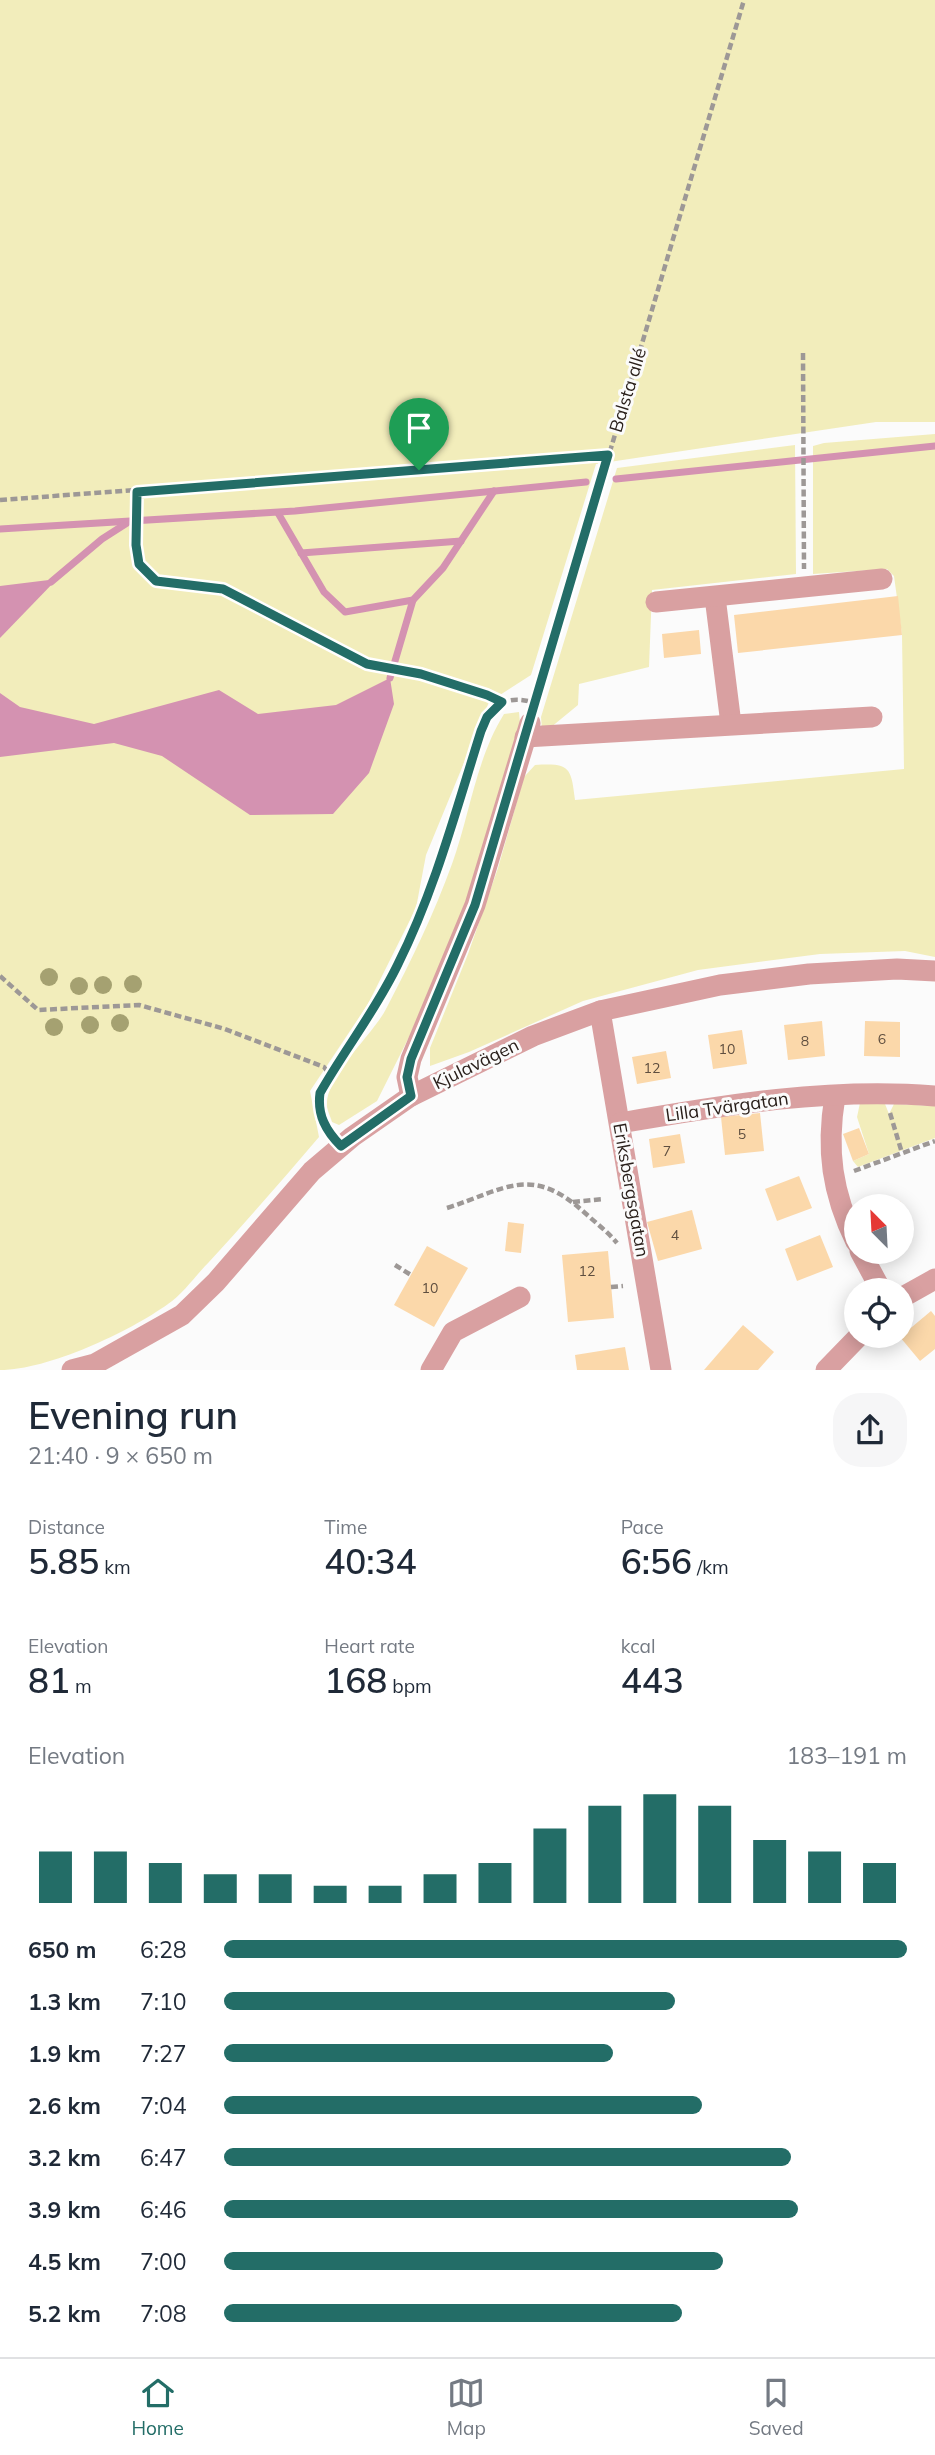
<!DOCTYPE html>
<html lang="en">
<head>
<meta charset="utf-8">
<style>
  :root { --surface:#fff; --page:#f6f6f7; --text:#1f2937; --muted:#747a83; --line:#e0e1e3; --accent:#236d67 }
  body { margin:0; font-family:Mulish,sans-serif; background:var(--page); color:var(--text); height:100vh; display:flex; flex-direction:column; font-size:26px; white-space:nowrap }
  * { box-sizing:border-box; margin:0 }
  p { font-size:23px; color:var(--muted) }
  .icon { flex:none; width:38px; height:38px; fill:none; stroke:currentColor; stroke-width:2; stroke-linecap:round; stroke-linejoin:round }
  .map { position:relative; height:1370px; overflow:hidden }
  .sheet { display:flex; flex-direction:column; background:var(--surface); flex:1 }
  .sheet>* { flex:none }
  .needle { width:46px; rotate:336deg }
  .fabs { position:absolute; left:844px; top:1194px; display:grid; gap:14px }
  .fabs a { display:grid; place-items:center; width:70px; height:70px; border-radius:50%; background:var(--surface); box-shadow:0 4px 18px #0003; font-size:35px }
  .pin { position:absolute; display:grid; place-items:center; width:60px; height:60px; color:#fff; margin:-72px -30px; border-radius:50% 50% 50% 0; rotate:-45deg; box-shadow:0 0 7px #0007 }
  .pin .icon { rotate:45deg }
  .round { display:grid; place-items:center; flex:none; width:74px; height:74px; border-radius:28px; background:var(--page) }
  .overview { display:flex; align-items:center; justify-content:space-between; height:119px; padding:0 28px }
  h1 { font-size:38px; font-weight:600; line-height:52px }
  .metrics { display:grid; grid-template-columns:repeat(3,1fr); gap:10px; height:119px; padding:7px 28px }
  .metrics div { display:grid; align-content:center }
  .metrics b { font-size:35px; font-weight:600 }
  .metrics small { font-size:19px; font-weight:400 }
  .metrics p { font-size:19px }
  .chart { height:196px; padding:14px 28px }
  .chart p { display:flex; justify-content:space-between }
  .chart svg { width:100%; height:126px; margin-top:7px; stroke:var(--accent); stroke-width:6 }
  ul { padding:0 28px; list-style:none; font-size:23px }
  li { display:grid; grid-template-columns:112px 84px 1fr; align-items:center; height:52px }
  li i { height:18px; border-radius:9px; background:var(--accent) }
  .tabs { display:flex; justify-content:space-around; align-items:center; height:98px; border-top:2px solid var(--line); background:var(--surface); font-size:19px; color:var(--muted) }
  .tabs a { display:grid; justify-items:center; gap:4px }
  .tabs .selected { color:var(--accent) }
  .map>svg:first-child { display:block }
</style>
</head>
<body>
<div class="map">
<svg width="935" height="1370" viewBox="0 0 935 1370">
  <rect width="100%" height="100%" fill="#fbfbfb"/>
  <!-- green -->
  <g fill="#f2edbb">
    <path d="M 0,0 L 935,0 L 935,422 L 876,422 L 596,464 L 531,675 L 489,702 L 426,855 L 416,908 L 368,1004 L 310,1091 L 319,1137 C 283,1179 247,1221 209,1262 C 196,1275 183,1294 168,1304 C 129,1332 48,1370 0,1370 Z"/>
    <path d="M 935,434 L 935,957 L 905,951 L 820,954 L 698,970 L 583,1001 L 469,1052 L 430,1066 L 430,1048 L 468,954 L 498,868 L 524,777 L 535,765 C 570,763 571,767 575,800 L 904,769 L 902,635 L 894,576 L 887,569 L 813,574 L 813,446 L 824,443 Z"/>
    <polygon points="795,445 796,574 652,590 649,667 579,684 578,705 550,728 542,729 541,717 617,468"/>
    <path d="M 519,712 L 520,723 L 465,905 L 410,1035 L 377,1101 L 339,1125 L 332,1122 C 331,1118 328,1112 327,1107 C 324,1077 372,1036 386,1009 C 411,961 434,914 452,864 C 470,814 476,759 504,714 Z"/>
    <polygon points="860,1103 885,1104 889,1114 894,1104 935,1106 935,1138 858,1167 853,1161 869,1154 857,1117"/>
  </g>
  <!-- water -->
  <g fill="#d492b1">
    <polygon points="57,579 0,638 0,586"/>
    <polygon points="390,678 394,704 369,773 333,814 250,815 162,756 114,743 0,757 0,693 20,707 94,724 219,690 258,714 336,705"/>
  </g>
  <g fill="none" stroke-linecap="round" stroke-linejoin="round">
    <!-- stream -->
    <g stroke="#d492b1" stroke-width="7">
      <polyline points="616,479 935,446"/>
      <polyline points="278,513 324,592 345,612 413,600 443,568 494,491"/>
      <polyline points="0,529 295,511 586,482"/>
      <polyline points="301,553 461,541"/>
      <polyline points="51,582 102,539 127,523"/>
      <polyline points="390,678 413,600"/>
    </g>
  </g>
  <!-- building -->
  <g fill="#fbd8aa">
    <polygon points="898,596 902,635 738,653 734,615"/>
    <polygon points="699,630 701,654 664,658 662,634"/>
    <polygon points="822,1021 825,1056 788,1060 784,1025"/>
    <polygon points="865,1021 900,1022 900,1057 864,1056"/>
    <polygon points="742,1030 747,1064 713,1069 708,1035"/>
    <polygon points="666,1051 671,1078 637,1084 632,1057"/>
    <polygon points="760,1113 764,1151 725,1155 721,1117"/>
    <polygon points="859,1128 869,1154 853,1161 843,1134"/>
    <polygon points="680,1134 685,1163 653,1168 649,1139"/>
    <polygon points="799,1176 812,1208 777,1221 765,1189"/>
    <polygon points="900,1201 909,1224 901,1227 901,1206 887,1206"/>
    <polygon points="692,1210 702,1249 658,1261 647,1222"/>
    <polygon points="508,1222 524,1224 521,1253 505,1251"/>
    <polygon points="820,1235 833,1267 797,1281 785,1249"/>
    <polygon points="427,1246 468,1268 434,1327 394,1305"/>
    <polygon points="608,1251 614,1318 568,1322 562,1255"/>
    <polygon points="931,1311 935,1316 935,1349 920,1361 900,1337"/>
    <polygon points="743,1325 774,1352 758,1370 704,1370"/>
    <polygon points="625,1347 629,1370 577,1370 575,1355"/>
  </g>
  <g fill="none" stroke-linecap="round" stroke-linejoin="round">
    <!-- path -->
    <g stroke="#9d9896" stroke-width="4.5" stroke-dasharray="7 3.5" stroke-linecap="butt">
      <polyline points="803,353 804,569"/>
      <polyline points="137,492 136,545 139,564 157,581 223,589 367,664 421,674 487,695 502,702"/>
      <polyline points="0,500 608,455"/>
      <polyline points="535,704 744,0"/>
      <polyline points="0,976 38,1010 139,1005 225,1029 324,1067 330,1075"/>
      <polyline points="890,1113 902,1153"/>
      <path d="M 328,1131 C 321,1119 318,1108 320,1093 C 351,1038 389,989 414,930 C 444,861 458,786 487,717 C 500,702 509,697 528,701"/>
      <polyline points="854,1171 935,1141"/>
      <polyline points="573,1202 603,1199"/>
      <path d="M 447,1208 C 506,1189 531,1164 585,1213 C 596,1223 608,1232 617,1243"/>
      <polyline points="395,1265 411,1275"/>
      <polyline points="611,1287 623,1286"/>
    </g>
    <!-- minor -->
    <g stroke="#d9a0a1" stroke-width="21">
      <polyline points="715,597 731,724"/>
      <polyline points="656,602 882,579"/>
      <polyline points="525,737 872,717"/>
      <polyline points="600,1011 661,1370"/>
      <polyline points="411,1096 407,1077 411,1059 475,905 530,723"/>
      <path d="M 835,1096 C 826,1150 832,1193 856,1242"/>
      <path d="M 620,1123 C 724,1105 830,1087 935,1096"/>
      <polyline points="860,1251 881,1290"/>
      <polyline points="901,1298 935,1279"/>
      <polyline points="72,1370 95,1364 182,1315 216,1282 312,1171 352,1137 411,1096 533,1036 600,1011 720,985 809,974 897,969 935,971"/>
      <polyline points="431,1370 453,1332 520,1297"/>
      <polyline points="826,1370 860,1335"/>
    </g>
  </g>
  <!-- trees -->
  <g fill="#a5a171">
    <circle cx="49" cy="977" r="9"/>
    <circle cx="133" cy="984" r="9"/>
    <circle cx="103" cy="985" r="9"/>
    <circle cx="79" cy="986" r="9"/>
    <circle cx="120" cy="1023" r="9"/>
    <circle cx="90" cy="1025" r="9"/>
    <circle cx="54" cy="1027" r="9"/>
  </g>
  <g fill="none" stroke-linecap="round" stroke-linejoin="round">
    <defs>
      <path id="route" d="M 608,455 L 475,905 L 411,1059 L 407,1077 L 411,1096 L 341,1146 C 326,1131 317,1115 320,1093 C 345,1049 376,1010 398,964 C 435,890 456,810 481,731 L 487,717 L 502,702 L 487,695 L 421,674 L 367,664 L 223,589 L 156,581 L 139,564 L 136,545 L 137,492 Z"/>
    </defs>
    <!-- route casing -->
    <use href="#route" stroke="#fff" stroke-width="14"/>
    <!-- route -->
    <use href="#route" stroke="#236d67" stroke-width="9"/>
  </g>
  <g text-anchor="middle" stroke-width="6" stroke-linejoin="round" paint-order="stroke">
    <!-- number labels -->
    <g font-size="14" fill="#5e4e3f">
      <text x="882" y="1044">6</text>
      <text x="805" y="1046">8</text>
      <text x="727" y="1054">10</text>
      <text x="652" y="1073">12</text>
      <text x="742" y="1139">5</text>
      <text x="667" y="1156">7</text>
      <text x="675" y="1240">4</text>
      <text x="587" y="1276">12</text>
      <text x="430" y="1293">10</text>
    </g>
    <!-- street labels -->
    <g font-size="18" fill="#2a201b" stroke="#fbfbfb">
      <text transform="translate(628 390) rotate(-73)" y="6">Balsta allé</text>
      <text transform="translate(476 1064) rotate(-26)" y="6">Kjulavägen</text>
      <text transform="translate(727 1107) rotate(-8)" y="6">Lilla Tvärgatan</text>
      <text transform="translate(631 1190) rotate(80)" y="6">Eriksbergsgatan</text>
    </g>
  </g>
</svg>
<div class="fabs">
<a><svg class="needle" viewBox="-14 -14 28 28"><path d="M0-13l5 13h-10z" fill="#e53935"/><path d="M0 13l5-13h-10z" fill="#747a83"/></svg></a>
<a><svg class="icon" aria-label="locate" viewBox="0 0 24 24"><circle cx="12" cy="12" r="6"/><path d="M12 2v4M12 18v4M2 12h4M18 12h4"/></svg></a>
</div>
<div class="pin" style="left:419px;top:470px;background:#1e9e55"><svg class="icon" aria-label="arrive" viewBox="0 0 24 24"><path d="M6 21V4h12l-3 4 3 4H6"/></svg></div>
</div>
<section class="sheet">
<div class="overview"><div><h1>Evening run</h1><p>21:40 · 9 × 650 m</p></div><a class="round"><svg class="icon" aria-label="share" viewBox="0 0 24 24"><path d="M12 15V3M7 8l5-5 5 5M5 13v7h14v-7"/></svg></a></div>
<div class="metrics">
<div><p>Distance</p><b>5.85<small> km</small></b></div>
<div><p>Time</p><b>40:34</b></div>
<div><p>Pace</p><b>6:56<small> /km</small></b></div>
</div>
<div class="metrics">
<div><p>Elevation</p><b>81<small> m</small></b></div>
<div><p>Heart rate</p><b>168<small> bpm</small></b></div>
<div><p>kcal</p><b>443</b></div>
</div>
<div class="chart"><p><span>Elevation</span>183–191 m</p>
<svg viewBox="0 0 160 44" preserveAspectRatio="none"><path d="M5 44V26M15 44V26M25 44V30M35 44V34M45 44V34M55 44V38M65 44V38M75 44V34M85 44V30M95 44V18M105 44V10M115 44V6M125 44V10M135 44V22M145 44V26M155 44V30"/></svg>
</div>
<ul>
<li><b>650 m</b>6:28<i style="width:100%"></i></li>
<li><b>1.3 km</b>7:10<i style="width:66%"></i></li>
<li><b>1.9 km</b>7:27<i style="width:57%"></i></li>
<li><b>2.6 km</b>7:04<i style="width:70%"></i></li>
<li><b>3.2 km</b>6:47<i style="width:83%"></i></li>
<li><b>3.9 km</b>6:46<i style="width:84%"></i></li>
<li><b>4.5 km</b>7:00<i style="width:73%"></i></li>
<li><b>5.2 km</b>7:08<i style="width:67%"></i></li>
</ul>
</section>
<nav class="tabs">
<a class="selected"><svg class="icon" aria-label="home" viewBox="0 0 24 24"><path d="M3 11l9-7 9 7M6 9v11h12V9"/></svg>Home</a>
<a><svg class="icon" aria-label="map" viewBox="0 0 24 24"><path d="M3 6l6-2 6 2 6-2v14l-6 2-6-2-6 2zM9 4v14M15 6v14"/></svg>Map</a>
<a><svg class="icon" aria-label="saved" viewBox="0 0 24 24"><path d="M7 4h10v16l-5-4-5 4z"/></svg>Saved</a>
</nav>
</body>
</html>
